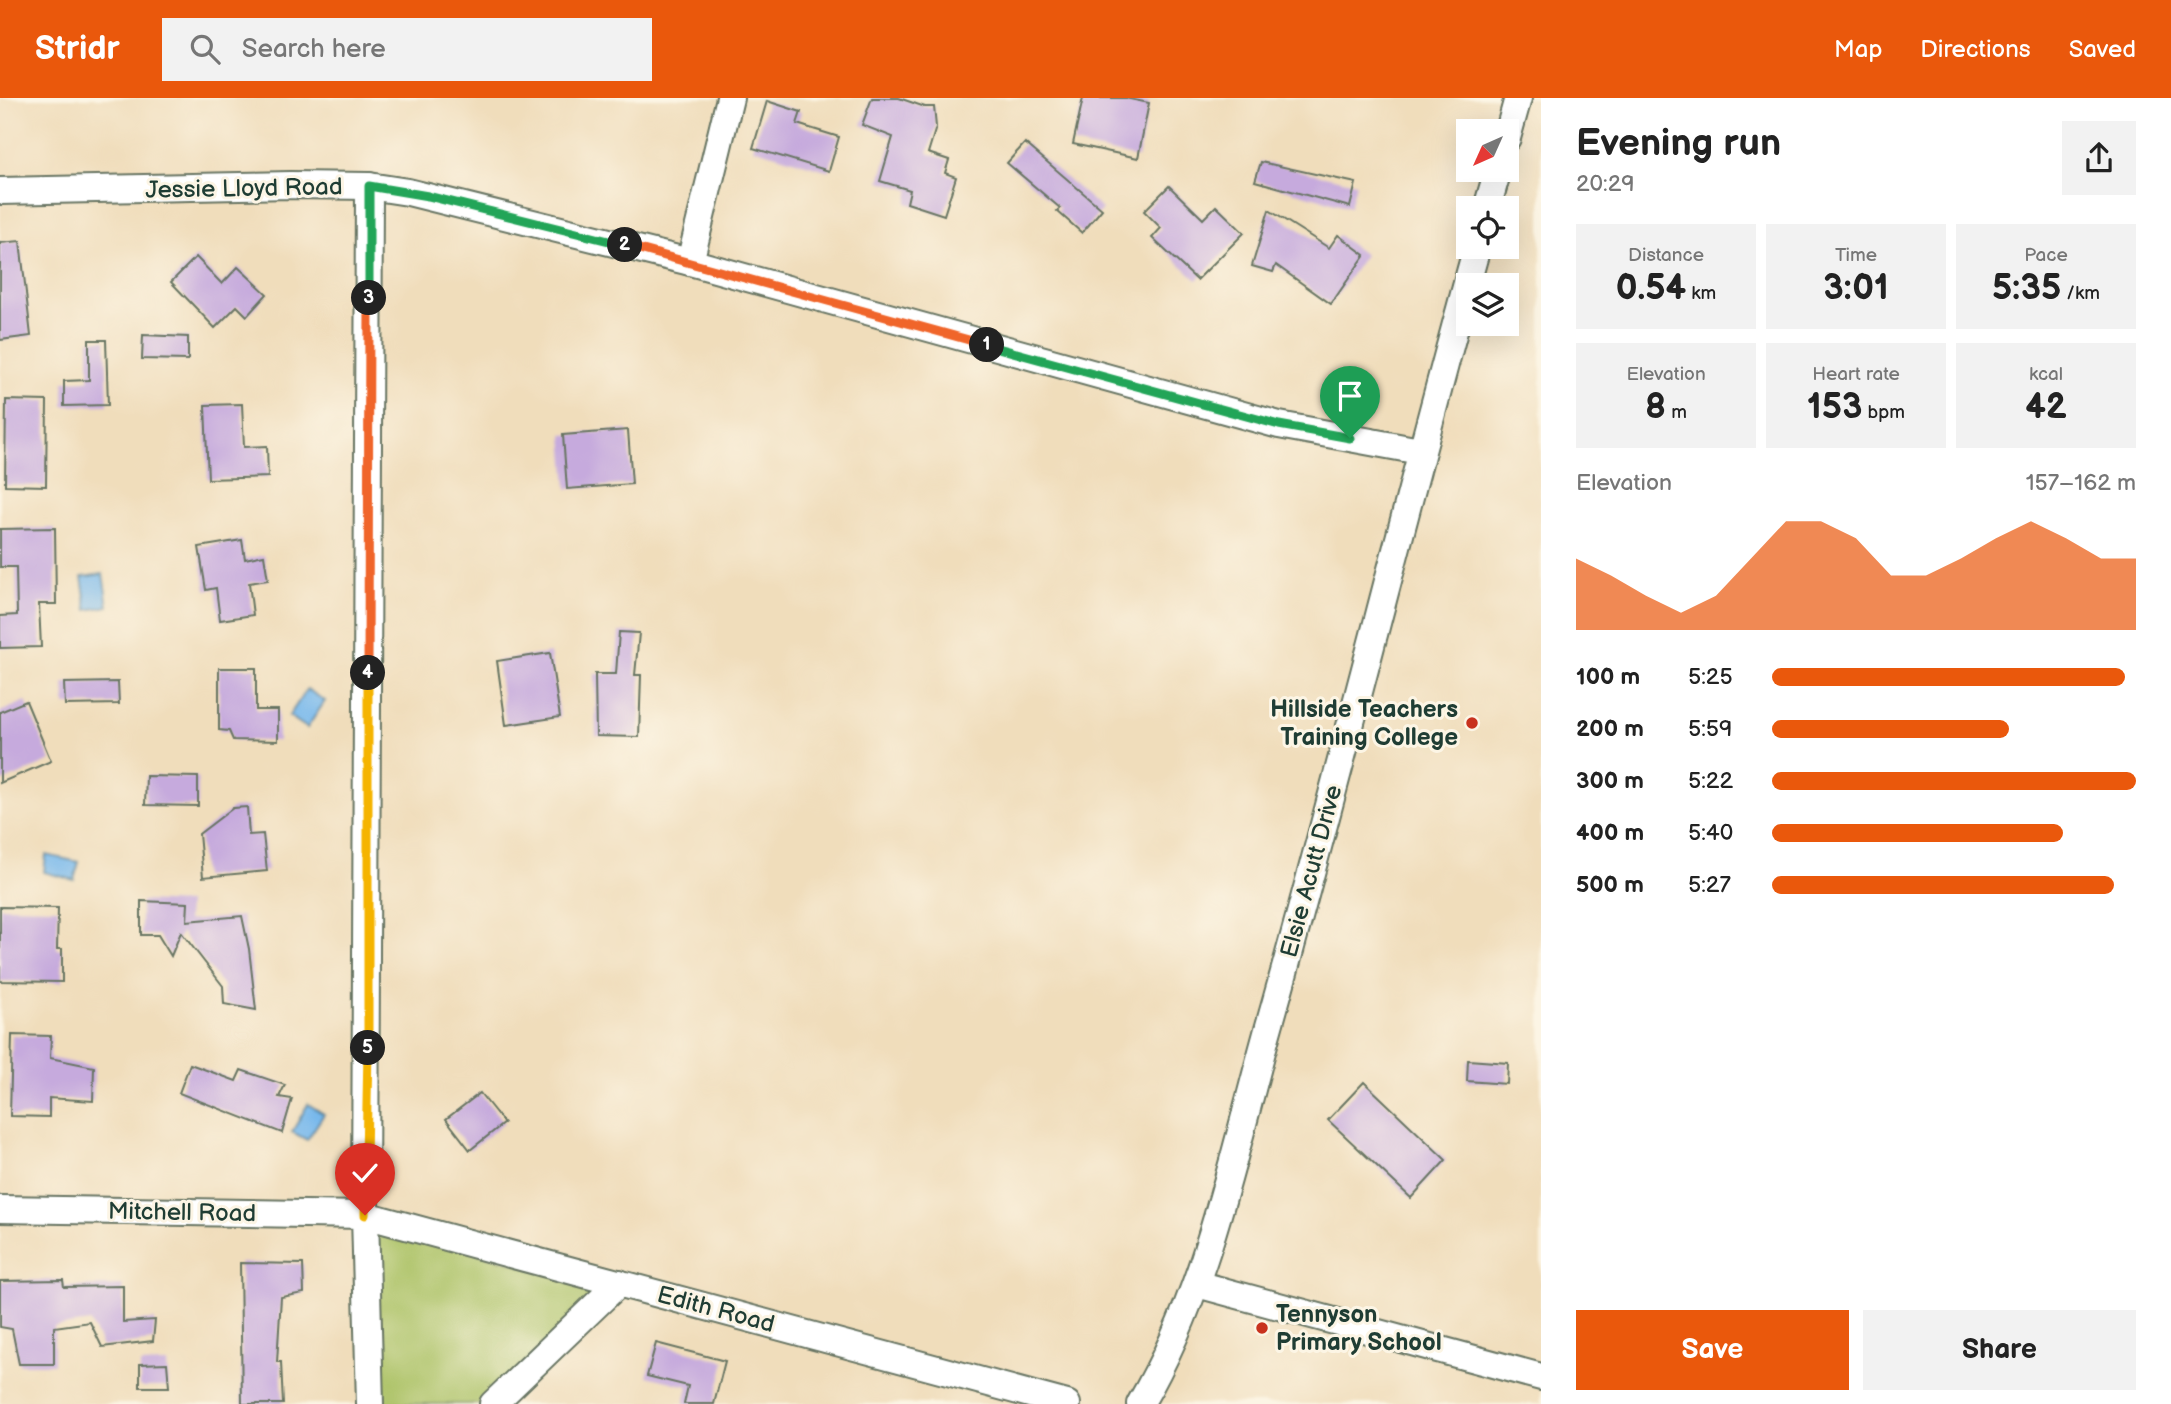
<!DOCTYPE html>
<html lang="en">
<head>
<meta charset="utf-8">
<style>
  :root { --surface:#fff; --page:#f2f2f2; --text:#222; --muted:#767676; --accent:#ea580c }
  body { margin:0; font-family:"Balsamiq Sans",sans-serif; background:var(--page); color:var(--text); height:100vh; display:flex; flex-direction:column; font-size:26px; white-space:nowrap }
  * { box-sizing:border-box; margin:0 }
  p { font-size:23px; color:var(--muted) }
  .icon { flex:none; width:38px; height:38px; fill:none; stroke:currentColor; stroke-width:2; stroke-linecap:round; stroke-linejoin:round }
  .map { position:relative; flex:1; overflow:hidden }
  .panel { display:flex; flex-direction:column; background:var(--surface); width:630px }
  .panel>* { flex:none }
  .needle { width:46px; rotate:225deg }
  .fabs { position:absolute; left:1456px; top:21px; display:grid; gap:14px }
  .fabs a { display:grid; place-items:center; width:63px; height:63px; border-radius:0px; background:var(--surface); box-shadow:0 7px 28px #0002; font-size:35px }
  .pin { position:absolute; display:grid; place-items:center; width:60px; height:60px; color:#fff; margin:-72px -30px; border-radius:50% 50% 50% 0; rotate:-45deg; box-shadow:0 0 7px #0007 }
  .pin .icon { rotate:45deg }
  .km { position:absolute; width:35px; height:35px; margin:-18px; border-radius:50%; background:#222; color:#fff; font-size:19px; line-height:35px; text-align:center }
  .round { display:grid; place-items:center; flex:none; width:74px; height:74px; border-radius:0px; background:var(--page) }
  .head { display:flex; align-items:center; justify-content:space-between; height:119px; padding:0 35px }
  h1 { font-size:38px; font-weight:700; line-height:52px }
  .metrics { display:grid; grid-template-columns:repeat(3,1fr); gap:10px; height:119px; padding:7px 35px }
  .metrics div { display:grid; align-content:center; border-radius:0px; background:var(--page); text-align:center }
  .metrics b { font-size:35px; font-weight:700 }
  .metrics small { font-size:19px; font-weight:400 }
  .metrics p { font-size:19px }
  .chart { height:196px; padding:14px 35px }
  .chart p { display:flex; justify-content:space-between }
  .chart svg { width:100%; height:126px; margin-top:7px; fill:var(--accent); opacity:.7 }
  .primary-button { display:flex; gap:14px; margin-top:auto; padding:14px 35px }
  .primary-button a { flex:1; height:80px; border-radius:0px; background:var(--accent); color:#fff; font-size:28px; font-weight:700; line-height:80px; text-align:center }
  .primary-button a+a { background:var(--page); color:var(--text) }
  ul { padding:0 35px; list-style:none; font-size:23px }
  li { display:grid; grid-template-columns:112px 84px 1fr; align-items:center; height:52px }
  li i { height:18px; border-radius:9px; background:var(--accent) }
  header { display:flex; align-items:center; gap:42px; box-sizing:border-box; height:98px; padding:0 35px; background:var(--accent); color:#fff }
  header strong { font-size:33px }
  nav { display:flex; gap:38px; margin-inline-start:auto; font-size:24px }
  .search { width:490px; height:63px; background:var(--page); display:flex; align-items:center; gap:18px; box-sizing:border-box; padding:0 24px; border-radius:0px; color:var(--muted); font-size:26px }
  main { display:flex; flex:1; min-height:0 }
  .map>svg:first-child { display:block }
</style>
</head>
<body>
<header>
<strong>Stridr</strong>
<div class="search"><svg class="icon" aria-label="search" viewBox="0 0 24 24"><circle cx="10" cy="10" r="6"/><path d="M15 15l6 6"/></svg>Search here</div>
<nav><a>Map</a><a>Directions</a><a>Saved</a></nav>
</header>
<main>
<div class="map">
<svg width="1541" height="1306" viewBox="0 0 1541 1306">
  <rect width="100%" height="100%" fill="#fcf5e5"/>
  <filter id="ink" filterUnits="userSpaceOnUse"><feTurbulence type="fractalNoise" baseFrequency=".0143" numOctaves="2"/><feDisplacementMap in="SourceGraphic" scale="14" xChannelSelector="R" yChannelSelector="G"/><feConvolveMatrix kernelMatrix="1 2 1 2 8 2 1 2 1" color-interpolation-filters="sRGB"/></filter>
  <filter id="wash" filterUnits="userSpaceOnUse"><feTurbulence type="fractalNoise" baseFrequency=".00686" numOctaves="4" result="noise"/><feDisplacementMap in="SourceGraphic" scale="28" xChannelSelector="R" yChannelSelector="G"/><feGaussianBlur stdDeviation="1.57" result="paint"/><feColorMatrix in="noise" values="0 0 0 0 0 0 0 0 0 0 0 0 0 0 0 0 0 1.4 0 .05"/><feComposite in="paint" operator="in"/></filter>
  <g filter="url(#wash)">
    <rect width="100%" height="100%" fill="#f0ddbb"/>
    <!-- green -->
    <polygon fill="#acc266" stroke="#66804d" stroke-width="2" points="372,1127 605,1189 481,1306 378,1306"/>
    <!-- water -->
    <g fill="#77b8ec" stroke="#4b7a90" stroke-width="2">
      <polygon points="103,476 108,508 87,512 82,479"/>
      <polygon points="307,591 325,603 307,630 289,618"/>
      <polygon points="46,757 79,764 74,782 44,774"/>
      <polygon points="308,1006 324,1016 307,1042 292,1034"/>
    </g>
    <g id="blocks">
      <!-- building -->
      <g fill="#c6aadd">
        <polygon points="872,0 899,0 925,9 934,9 936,29 928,55 949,62 945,75 956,79 944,117 907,105 910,92 880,83 893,39 862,27"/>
        <polygon points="1083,0 1125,0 1149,5 1138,60 1073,46"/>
        <polygon points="767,3 801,14 797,26 839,39 829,73 753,50"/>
        <polygon points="1025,45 1102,111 1082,135 1057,113 1060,110 1007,65"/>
        <polygon points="1261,64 1356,85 1350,109 1255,83"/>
        <polygon points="1169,88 1203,121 1216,108 1244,135 1197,182 1152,140 1161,130 1144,113"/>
        <polygon points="1269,112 1329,150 1338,137 1365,157 1331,206 1276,167 1273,174 1252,168"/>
        <polygon points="20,143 31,238 0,242 0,145"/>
        <polygon points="196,159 222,186 238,169 267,196 247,218 237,208 215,230 171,184"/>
        <polygon points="143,237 188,239 188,262 142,261"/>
        <polygon points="89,242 106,242 108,307 64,308 64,283 89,282"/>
        <polygon points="6,302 47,303 46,388 5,387"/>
        <polygon points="242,306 244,349 267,348 268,379 208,381 205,307"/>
        <polygon points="628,332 632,386 567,391 563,337"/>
        <polygon points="55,430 56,506 39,506 41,549 0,550 0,518 17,517 16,469 0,469 0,431"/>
        <polygon points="242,442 245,461 264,457 268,482 249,485 253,517 220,522 216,490 206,492 199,449"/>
        <polygon points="619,534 639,535 635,577 641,577 639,639 596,638 595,576 616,576"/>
        <polygon points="550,555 560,619 506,627 497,563"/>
        <polygon points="219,570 256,570 256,612 278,612 278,643 233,642 229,633 219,632"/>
        <polygon points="118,584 119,606 65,607 64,585"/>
        <polygon points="26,603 51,663 0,685 0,614"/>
        <polygon points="146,678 198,679 198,708 145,707"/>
        <polygon points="247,709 249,737 263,736 267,773 203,779 199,736 233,710"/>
        <polygon points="141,803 188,805 187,823 242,818 249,851 256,912 224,906 223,888 181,834 171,858 158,837 141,837"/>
        <polygon points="0,809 58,810 57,851 62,851 62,884 0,883"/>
        <polygon points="12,937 51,938 50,960 94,969 93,1003 49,1000 49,1019 10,1018"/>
        <polygon points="1468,962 1508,965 1507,986 1467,983"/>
        <polygon points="190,966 236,983 241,972 285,987 279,999 292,1001 282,1035 179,995"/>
        <polygon points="1364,984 1446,1062 1411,1100 1328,1022"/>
        <polygon points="480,995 504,1025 470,1052 446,1021"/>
        <polygon points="240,1165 303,1166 304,1195 281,1199 277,1264 281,1264 283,1306 242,1306"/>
        <polygon points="63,1182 64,1189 123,1188 123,1224 155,1222 153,1243 102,1249 90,1224 54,1229 54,1266 19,1266 12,1231 0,1229 0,1183"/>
        <polygon points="656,1245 725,1263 714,1306 684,1306 688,1288 647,1278"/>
        <polygon points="167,1265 169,1289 140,1289 140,1266"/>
      </g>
    </g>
  </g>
  <g filter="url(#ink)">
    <use href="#blocks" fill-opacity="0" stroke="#687563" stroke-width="2"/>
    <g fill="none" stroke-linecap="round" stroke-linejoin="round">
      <defs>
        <g id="minor">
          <polyline points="1507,40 1518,0"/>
          <polyline points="369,88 365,1117 370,1306"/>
          <polyline points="0,93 290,87 369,88 408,94 690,164 1279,327 1420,353"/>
          <polyline points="1487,110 1498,72"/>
          <polyline points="690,164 730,0"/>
          <polyline points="0,1111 365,1117 1067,1306"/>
          <polyline points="1197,1186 1541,1279"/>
          <polyline points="493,1306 619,1185"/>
          <path d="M 1140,1306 C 1208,1191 1233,1056 1269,928 C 1342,670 1405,408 1477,149"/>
        </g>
      </defs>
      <!-- minor casing -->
      <use href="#minor" stroke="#687563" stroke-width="30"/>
      <!-- minor -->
      <use href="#minor" stroke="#fff" stroke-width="26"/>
    </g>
  </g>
  <g fill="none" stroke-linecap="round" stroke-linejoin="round" filter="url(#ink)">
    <defs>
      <polyline id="split-1" points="987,247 1279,327 1350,340"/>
      <polyline id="split-2" points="625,147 987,247"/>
      <polyline id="split-3" points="369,200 369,88 428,98 625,147"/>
      <polyline id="split-4" points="368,575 369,200"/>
      <polyline id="split-5" points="368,950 368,575"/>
      <polyline id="split-6" points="365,1117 368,950"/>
    </defs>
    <!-- split-1 casing -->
    <use href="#split-1" stroke="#fff" stroke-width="14"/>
    <!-- split-2 casing -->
    <use href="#split-2" stroke="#fff" stroke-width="14"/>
    <!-- split-3 casing -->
    <use href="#split-3" stroke="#fff" stroke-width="14"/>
    <!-- split-4 casing -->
    <use href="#split-4" stroke="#fff" stroke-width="14"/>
    <!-- split-5 casing -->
    <use href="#split-5" stroke="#fff" stroke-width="14"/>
    <!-- split-6 casing -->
    <use href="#split-6" stroke="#fff" stroke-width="14"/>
    <!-- split-1 -->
    <use href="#split-1" stroke="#22a559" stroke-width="9"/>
    <!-- split-2 -->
    <use href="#split-2" stroke="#f0652b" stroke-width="9"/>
    <!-- split-3 -->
    <use href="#split-3" stroke="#22a559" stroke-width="9"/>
    <!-- split-4 -->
    <use href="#split-4" stroke="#f0652b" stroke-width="9"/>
    <!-- split-5 -->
    <use href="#split-5" stroke="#f5b400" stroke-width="9"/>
    <!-- split-6 -->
    <use href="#split-6" stroke="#f5b400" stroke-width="9"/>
  </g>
  <!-- markers -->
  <g fill="#c8321e" stroke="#fcf5e5" stroke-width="2.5">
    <circle cx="1472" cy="625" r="7"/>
    <circle cx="1262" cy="1230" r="7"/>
  </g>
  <g text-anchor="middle" stroke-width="6" stroke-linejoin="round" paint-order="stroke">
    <!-- street labels -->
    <g font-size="24" fill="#1f3d34" stroke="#fcf5e5">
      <text transform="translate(244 90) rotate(-1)" y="8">Jessie Lloyd Road</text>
      <text transform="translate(1311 773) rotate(-75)" y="8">Elsie Acutt Drive</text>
      <text transform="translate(182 1114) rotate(1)" y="8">Mitchell Road</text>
      <text transform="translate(716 1211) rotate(15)" y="8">Edith Road</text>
    </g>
    <!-- poi labels -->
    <g font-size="24" font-weight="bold" fill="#1f3d34" stroke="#fcf5e5" text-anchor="end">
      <text x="1458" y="619">Hillside Teachers<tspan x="1458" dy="28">Training College</tspan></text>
      <text x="1276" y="1224" text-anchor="start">Tennyson<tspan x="1276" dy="28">Primary School</tspan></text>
    </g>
  </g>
</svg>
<div class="fabs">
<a><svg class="needle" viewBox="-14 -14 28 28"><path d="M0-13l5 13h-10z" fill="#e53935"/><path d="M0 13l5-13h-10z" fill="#767676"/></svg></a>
<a><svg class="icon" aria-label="locate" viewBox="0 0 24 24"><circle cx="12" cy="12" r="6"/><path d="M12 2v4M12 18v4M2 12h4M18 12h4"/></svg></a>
<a><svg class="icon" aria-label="layers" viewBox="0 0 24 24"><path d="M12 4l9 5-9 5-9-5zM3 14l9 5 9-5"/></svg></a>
</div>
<div class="pin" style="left:1350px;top:340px;background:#1e9e55"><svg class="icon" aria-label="arrive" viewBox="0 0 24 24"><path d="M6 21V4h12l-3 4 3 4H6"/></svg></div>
<div class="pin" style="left:365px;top:1117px;background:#d93025"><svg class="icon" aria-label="check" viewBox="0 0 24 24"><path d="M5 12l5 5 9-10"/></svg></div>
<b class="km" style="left:987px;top:247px">1</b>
<b class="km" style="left:625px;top:147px">2</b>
<b class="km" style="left:369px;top:200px">3</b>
<b class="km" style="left:368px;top:575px">4</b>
<b class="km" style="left:368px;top:950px">5</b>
</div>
<section class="panel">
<div class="head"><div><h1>Evening run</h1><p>20:29</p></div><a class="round"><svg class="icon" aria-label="share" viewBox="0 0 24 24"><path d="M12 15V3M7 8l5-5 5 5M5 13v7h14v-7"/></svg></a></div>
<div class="metrics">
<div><p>Distance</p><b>0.54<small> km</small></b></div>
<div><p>Time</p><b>3:01</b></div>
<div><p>Pace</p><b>5:35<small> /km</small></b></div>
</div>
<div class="metrics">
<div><p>Elevation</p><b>8<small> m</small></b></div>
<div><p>Heart rate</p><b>153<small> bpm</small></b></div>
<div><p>kcal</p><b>42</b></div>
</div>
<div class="chart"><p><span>Elevation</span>157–162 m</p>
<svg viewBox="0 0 160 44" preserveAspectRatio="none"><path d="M0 44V19L10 25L20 32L30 38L40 32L50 19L60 6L70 6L80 12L90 25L100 25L110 19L120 12L130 6L140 12L150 19L160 19V44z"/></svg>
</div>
<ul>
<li><b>100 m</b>5:25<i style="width:97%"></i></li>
<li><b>200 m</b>5:59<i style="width:65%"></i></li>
<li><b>300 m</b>5:22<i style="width:100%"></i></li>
<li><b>400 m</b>5:40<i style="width:80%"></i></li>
<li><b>500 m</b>5:27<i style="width:94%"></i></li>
</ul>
<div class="primary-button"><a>Save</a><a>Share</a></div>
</section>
</main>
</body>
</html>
